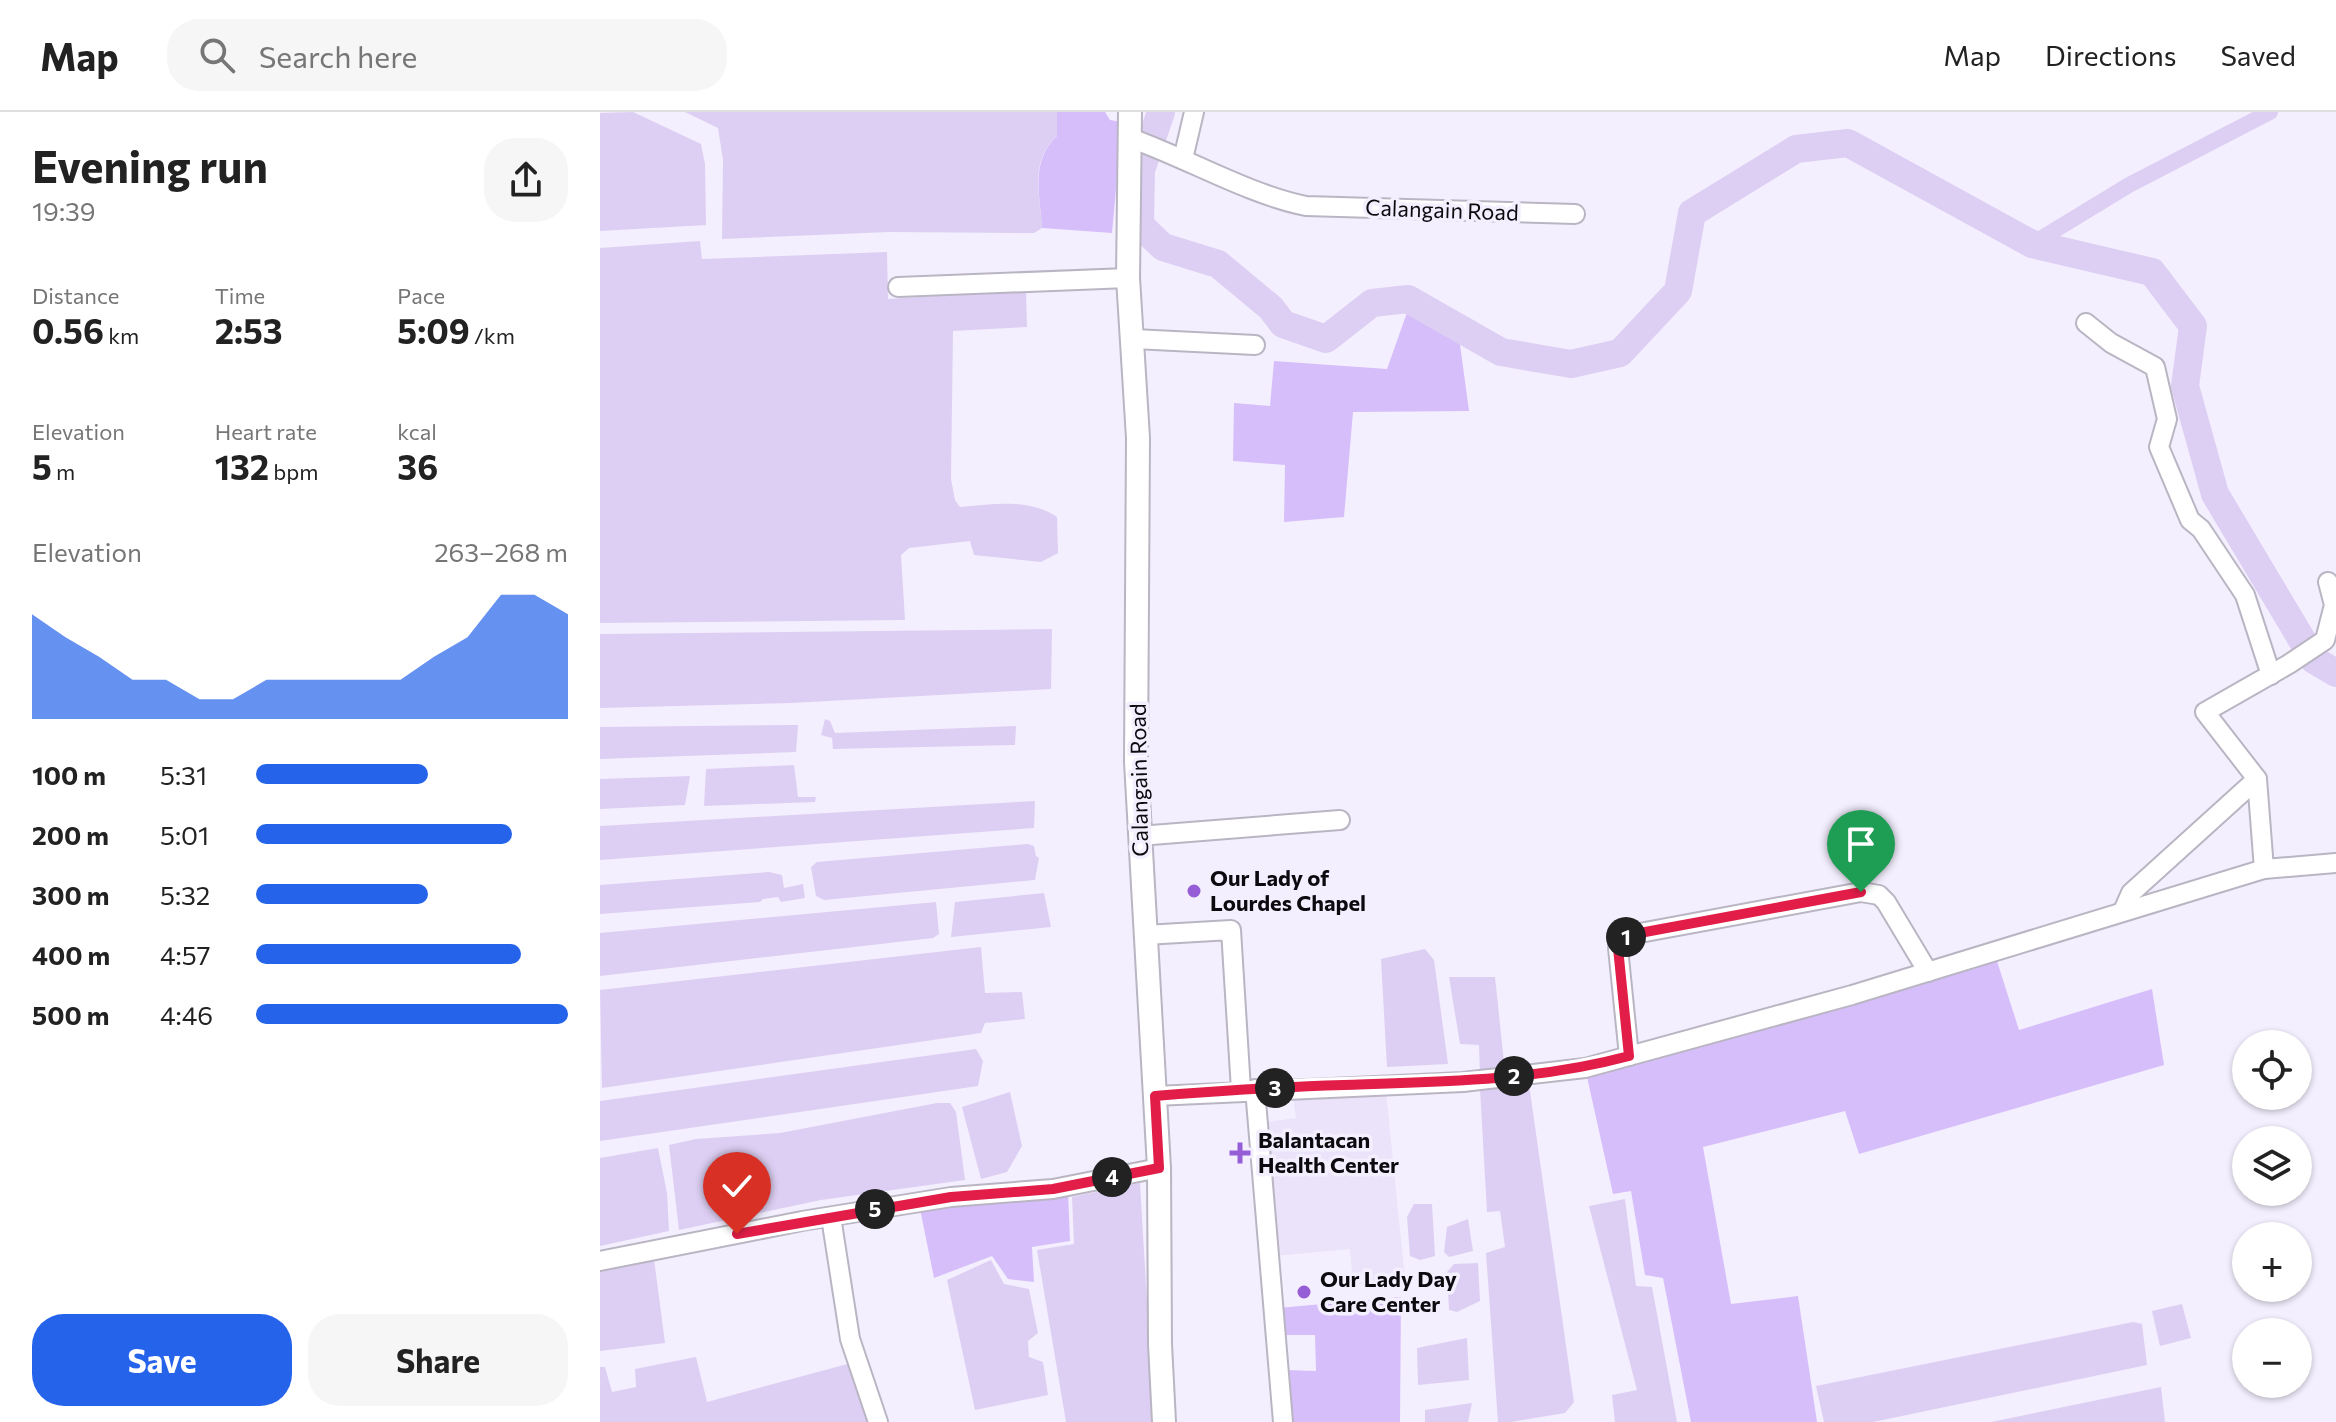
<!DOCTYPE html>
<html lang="en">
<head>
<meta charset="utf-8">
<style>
  :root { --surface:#fff; --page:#f6f6f6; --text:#222; --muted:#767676; --line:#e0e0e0; --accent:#2563eb }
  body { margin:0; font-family:Commissioner,sans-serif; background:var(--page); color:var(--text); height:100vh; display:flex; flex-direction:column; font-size:30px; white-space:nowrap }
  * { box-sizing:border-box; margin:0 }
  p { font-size:26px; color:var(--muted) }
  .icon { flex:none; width:44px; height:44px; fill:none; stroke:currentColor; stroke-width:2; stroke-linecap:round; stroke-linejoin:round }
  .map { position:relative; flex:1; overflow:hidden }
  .sheet { display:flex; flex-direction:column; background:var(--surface); width:600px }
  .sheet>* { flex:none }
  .controls { position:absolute; left:1632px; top:918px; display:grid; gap:16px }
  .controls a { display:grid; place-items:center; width:80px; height:80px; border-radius:50%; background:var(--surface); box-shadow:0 2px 6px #0004; font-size:40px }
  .pin { position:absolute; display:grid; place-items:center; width:68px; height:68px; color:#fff; margin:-82px -34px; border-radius:50% 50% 50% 0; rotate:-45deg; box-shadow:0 0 8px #0007 }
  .pin .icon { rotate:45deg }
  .km { position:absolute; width:40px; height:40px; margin:-20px; border-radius:50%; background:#222; color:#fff; font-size:22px; line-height:40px; text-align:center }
  .round { display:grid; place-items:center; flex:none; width:84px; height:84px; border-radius:32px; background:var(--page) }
  .summary { display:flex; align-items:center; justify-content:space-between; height:136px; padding:0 32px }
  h1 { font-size:44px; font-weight:700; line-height:60px }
  .metrics { display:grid; grid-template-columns:repeat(3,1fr); gap:12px; height:136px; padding:8px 32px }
  .metrics div { display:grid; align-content:center }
  .metrics b { font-size:34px; font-weight:700 }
  .metrics small { font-size:22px; font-weight:400 }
  .metrics p { font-size:22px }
  .chart { height:224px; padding:16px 32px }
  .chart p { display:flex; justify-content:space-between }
  .chart svg { width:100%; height:144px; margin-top:8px; fill:var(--accent); opacity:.7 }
  .action { display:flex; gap:16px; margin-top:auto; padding:16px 32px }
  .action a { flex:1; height:92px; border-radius:32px; background:var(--accent); color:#fff; font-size:32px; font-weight:700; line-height:92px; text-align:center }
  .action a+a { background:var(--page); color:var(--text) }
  ul { padding:0 32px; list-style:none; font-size:26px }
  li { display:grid; grid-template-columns:128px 96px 1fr; align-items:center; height:60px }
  li i { height:20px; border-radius:10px; background:var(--accent) }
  header { display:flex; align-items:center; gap:48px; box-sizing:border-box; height:112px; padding:0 40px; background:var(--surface); border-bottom:2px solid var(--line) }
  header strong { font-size:38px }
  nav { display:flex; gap:44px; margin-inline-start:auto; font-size:28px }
  .search { width:560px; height:72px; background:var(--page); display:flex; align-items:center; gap:20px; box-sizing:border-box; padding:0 28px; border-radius:32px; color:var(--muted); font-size:30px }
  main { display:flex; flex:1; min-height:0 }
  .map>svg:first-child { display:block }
</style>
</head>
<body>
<header>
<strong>Map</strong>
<div class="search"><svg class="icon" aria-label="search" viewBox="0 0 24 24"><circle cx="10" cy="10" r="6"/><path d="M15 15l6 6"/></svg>Search here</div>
<nav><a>Map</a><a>Directions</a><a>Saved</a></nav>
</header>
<main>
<section class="sheet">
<div class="summary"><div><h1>Evening run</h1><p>19:39</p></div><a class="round"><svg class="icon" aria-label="share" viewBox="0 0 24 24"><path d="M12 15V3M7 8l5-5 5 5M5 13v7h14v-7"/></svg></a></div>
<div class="metrics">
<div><p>Distance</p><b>0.56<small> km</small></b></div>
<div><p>Time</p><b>2:53</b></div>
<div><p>Pace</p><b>5:09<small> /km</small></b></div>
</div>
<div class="metrics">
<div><p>Elevation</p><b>5<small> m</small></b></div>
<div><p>Heart rate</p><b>132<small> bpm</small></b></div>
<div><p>kcal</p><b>36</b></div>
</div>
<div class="chart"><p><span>Elevation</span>263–268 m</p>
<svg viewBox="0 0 160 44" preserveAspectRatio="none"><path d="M0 44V12L10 19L20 25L30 32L40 32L50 38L60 38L70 32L80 32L90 32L100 32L110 32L120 25L130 19L140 6L150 6L160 12V44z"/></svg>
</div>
<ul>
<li><b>100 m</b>5:31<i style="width:55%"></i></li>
<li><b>200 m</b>5:01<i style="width:82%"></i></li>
<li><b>300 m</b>5:32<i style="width:55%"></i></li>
<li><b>400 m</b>4:57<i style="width:85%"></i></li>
<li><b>500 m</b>4:46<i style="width:100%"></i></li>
</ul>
<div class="action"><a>Save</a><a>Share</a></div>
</section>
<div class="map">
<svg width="1736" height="1310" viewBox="0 0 1736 1310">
  <rect width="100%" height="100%" fill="#f4effe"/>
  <!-- built -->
  <polygon fill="#ebe3f9" points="786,979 805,1167 753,1173 750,1137 675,1144 667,1010 696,1006 693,983"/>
  <!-- green -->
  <g fill="#d6befb">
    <path d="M 457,0 L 505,0 L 510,8 L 522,10 L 512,121 L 442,116 C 440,82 430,49 457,24 Z"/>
    <polygon points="809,195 859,225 869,299 753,300 744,405 684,410 685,353 633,349 634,291 670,294 674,249 787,257"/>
    <polygon points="1396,846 1419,918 1552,877 1564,953 1259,1042 1245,999 1103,1035 1131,1192 1198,1184 1217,1310 1091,1310 1063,1166 1045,1163 1031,1079 1013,1082 987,965"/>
    <polygon points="468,1079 470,1129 432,1135 434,1170 408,1167 392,1144 334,1166 320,1097"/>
    <polygon points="801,1185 800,1310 688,1310 684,1258 716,1259 715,1223 683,1223 678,1196"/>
  </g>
  <!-- water -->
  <g fill="#ddcff3">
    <polygon points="33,0 101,32 105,52 106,113 0,119 0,1"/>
    <path d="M 85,0 L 457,0 L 457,24 C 429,49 440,82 442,116 L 434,121 L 289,120 L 122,127 L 123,48 L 118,16 Z"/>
    <path d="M 100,129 L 102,147 L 287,140 L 288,187 L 426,178 L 427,215 L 353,219 L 351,367 L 355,388 L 360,395 C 391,392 430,386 457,405 L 458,441 L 441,450 L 374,443 L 370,429 L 309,436 L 301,443 L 305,508 L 0,511 L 0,136 Z"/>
    <polygon points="452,517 451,577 191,591 0,596 0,522"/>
    <polygon points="225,607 230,609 235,621 416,614 415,633 233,637 232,626 221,623"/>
    <polygon points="198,613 196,640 0,647 0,615"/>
    <polygon points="194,653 198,685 216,685 215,690 104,694 106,657"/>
    <polygon points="90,664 85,693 0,697 0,667"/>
    <polygon points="435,689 434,716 0,748 0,714"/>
    <polygon points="428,732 434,734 436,744 439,746 435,768 224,788 216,784 211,755 217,750"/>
    <polygon points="169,760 182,763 184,776 203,772 205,786 181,790 178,785 163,787 160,790 0,802 0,773"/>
    <polygon points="444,781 451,815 351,825 355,790"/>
    <polygon points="336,790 339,822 333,826 0,864 0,821"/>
    <polygon points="381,835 385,881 422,880 425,907 385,911 381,921 2,976 0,878"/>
    <polygon points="825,837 834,848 848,952 787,955 781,847"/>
    <polygon points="849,865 895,865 905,960 880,962 879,933 860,932"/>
    <polygon points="376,937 383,949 378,974 0,1029 0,989"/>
    <polygon points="929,972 974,1290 965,1301 911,1310 898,1310 886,1141 905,1135 900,1099 887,1100 880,977"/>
    <polygon points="410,980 422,1034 407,1060 381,1067 362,995"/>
    <polygon points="337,991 350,991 356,1000 365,1068 221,1088 79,1118 69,1033 96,1027 180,1021"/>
    <polygon points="58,1036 67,1081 69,1119 0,1134 0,1046"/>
    <polygon points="540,1071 554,1310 466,1310 437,1138 474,1132 472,1085"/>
    <polygon points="1025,1087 1036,1174 1052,1175 1077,1310 1015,1310 1012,1283 1037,1278 989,1094"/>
    <polygon points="814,1092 832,1092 835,1144 820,1148 810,1144 807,1105"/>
    <polygon points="868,1107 873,1139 849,1145 844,1140 847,1115"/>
    <polygon points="54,1147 65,1231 0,1239 0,1160"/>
    <polygon points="391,1148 404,1172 429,1177 438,1221 428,1229 429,1245 443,1250 448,1283 375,1298 347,1168"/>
    <polygon points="878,1151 880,1189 857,1200 849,1198 847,1160 854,1152"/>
    <polygon points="1582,1192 1591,1226 1560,1234 1552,1199"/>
    <polygon points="1533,1210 1542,1212 1547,1253 1273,1310 1224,1310 1216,1274"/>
    <polygon points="867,1226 869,1268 818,1273 817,1236"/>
    <polygon points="96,1245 107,1290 251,1251 269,1310 0,1310 0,1255 5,1255 12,1280 36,1275 35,1257"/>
    <polygon points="1561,1275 1565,1310 1391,1310"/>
    <polygon points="872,1291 868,1310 825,1310 825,1298"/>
  </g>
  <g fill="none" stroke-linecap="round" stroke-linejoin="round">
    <!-- canal -->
    <polyline stroke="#ddcff3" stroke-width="16" points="1432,132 1529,73 1670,0"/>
    <!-- river -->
    <polyline stroke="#ddcff3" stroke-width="28" points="561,0 541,58 540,113 563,135 618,152 671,196 683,212 726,227 772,191 808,187 901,240 971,252 1020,241 1078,179 1092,101 1196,37 1248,31 1432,132 1552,160 1593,214 1585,274 1615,382 1714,548 1736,561"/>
    <defs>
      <g id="minor">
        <path d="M 530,26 C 587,46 647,82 706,94 L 975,102"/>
        <polyline points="583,47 594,0"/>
        <polyline points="298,175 528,166"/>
        <polyline points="1486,211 1511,231 1555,255 1567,307 1559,335 1590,408 1601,417 1645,483 1671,563"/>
        <polyline points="534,227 655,233"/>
        <polyline points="1657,667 1664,757"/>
        <polyline points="539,724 740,708"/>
        <polyline points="1523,799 1531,781 1657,667 1605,600 1689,552 1725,528 1734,493 1728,470"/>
        <polyline points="545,823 631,818 641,978"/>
        <polyline points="1029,944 1018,836 1021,828 1029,823 1261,780 1279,783 1286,790 1328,860"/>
        <polyline points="655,977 683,1310"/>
        <polyline points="555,984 863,970 985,956 1252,883 1664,757 1736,751"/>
        <polyline points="231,1105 250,1227 278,1310"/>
        <polyline points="0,1149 202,1109 351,1085 453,1077 559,1056"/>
      </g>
      <polyline id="tertiary" points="530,0 528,166 538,326 536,650 559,1056 560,1232 564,1310"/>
    </defs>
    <!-- minor casing -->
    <use href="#minor" stroke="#bab5c3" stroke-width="22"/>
    <!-- tertiary casing -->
    <use href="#tertiary" stroke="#bab5c3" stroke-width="26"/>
    <!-- minor -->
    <use href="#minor" stroke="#fff" stroke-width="18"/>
    <!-- tertiary -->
    <use href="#tertiary" stroke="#fff" stroke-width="22"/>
  </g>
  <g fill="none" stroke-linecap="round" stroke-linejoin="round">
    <defs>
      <path id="route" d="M 137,1122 L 351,1085 L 453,1077 L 559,1056 L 555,984 C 618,979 681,975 744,973 C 840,970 936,969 1029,944 L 1018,836 L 1021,828 L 1029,823 L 1261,780"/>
    </defs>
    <!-- route casing -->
    <use href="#route" stroke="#fff" stroke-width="16"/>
    <!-- route -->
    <use href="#route" stroke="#e11d48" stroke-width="10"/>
  </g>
  <!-- markers -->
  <g fill="#955ed6" stroke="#f4effe" stroke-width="3">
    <circle cx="594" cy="779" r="8"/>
    <path d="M636 1029h8v8h8v8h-8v8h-8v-8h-8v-8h8z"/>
    <circle cx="704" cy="1180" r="8"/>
  </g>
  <g text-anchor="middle" stroke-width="7" stroke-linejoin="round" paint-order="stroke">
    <!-- street labels -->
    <g font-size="22" fill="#0c0a0f" stroke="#f4effe">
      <text transform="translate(842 98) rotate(2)" y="8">Calangain Road</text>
      <text transform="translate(539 668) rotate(-91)" y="8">Calangain Road</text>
    </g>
    <!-- poi labels -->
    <g font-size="22" font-weight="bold" fill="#0c0a0f" stroke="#f4effe" text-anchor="start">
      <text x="610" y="774">Our Lady of<tspan x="610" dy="25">Lourdes Chapel</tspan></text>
      <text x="658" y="1036">Balantacan<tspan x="658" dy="25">Health Center</tspan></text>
      <text x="720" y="1175">Our Lady Day<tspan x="720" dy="25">Care Center</tspan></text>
    </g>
  </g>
</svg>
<div class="controls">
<a><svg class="icon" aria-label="locate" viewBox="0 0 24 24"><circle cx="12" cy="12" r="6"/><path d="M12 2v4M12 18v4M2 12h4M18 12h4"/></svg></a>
<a><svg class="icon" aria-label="layers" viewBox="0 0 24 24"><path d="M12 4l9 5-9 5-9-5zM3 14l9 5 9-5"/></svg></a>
<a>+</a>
<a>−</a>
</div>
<div class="pin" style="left:1261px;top:780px;background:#1e9e55"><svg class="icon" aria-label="arrive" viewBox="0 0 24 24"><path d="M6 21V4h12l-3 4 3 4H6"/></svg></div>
<div class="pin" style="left:137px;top:1122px;background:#d93025"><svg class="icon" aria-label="check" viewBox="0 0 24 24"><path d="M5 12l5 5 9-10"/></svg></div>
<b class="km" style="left:1026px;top:825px">1</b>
<b class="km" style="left:914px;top:964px">2</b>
<b class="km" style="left:675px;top:976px">3</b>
<b class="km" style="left:512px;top:1065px">4</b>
<b class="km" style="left:275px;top:1097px">5</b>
</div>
</main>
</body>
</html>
